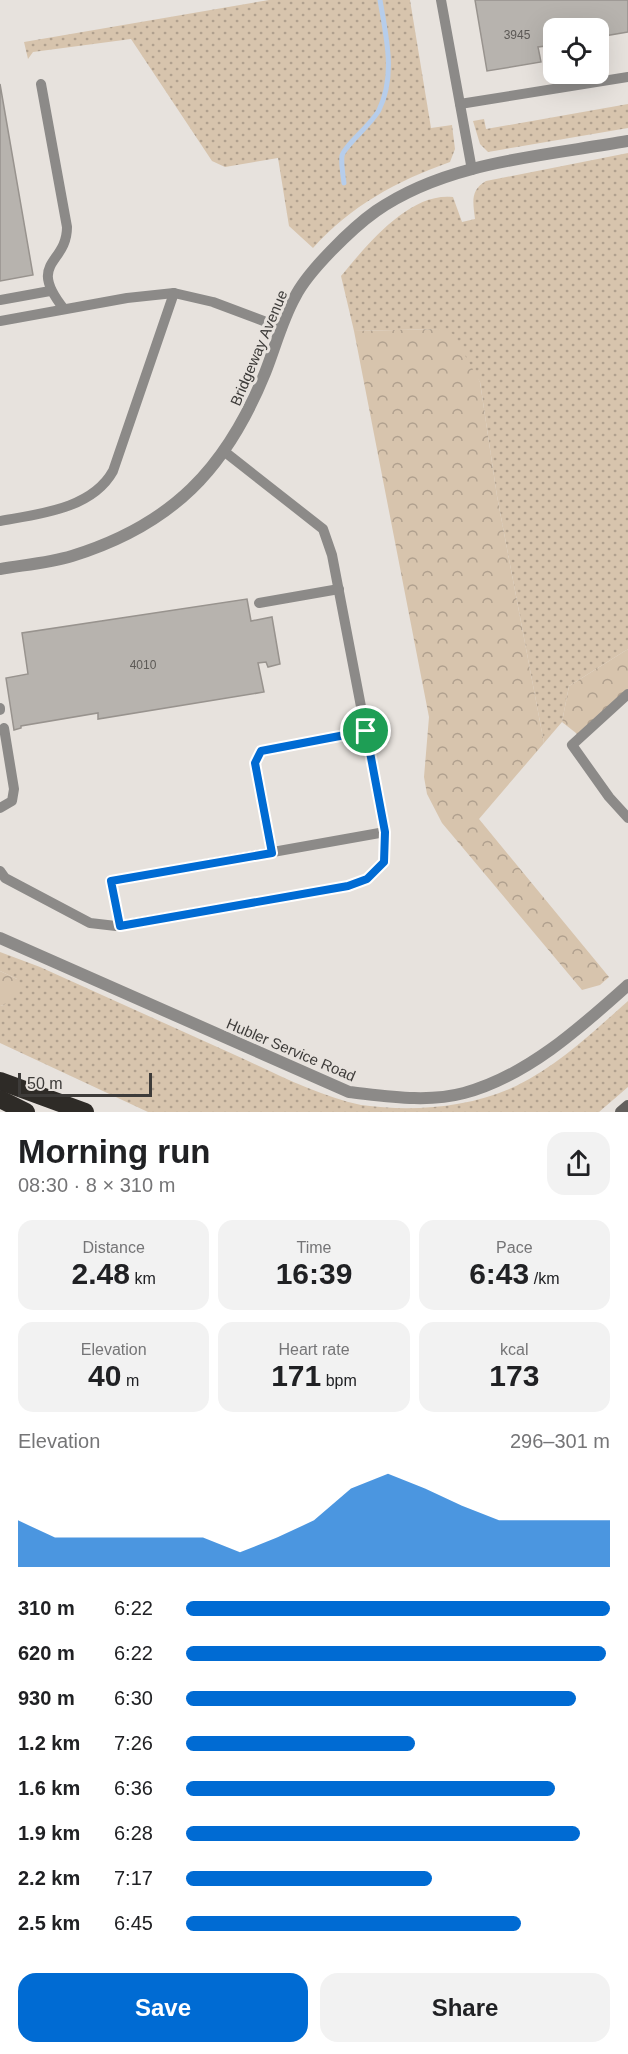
<!DOCTYPE html>
<html lang="en">
<head>
<meta charset="utf-8">
<style>
  :root { --surface:#fff; --page:#f2f2f2; --text:#202124; --muted:#757577; --accent:#006bd3 }
  body { margin:0; font-family:Arial,sans-serif; background:var(--page); color:var(--text); height:100vh; display:flex; flex-direction:column; font-size:22px; white-space:nowrap }
  * { box-sizing:border-box; margin:0 }
  p { font-size:20px; color:var(--muted) }
  .icon { flex:none; width:33px; height:33px; fill:none; stroke:currentColor; stroke-width:2; stroke-linecap:round; stroke-linejoin:round }
  .map { position:relative; height:1112px; overflow:hidden }
  .panel { display:flex; flex-direction:column; background:var(--surface); flex:1 }
  .panel>* { flex:none }
  .controls { position:absolute; left:543px; top:18px; display:grid; gap:12px }
  .controls a { display:grid; place-items:center; width:66px; height:66px; border-radius:12px; background:var(--surface); box-shadow:0 6px 24px #0002; font-size:30px }
  .scale { position:absolute; left:18px; bottom:15px; width:134px; box-sizing:border-box; padding-left:6px; border:3px solid #3d3b39; border-top:0; font-size:16px; line-height:21px; white-space:nowrap; color:#3d3b39; -webkit-text-stroke:4px #e7e2dd; paint-order:stroke }
  .pin { position:absolute; display:grid; place-items:center; width:51px; height:51px; color:#fff; margin:-26px; border:3px solid #fff; border-radius:50%; box-shadow:0 2px 6px #0007 }
  .round { display:grid; place-items:center; flex:none; width:63px; height:63px; border-radius:18px; background:var(--page) }
  .summary { display:flex; align-items:center; justify-content:space-between; height:102px; padding:0 18px }
  h1 { font-size:33px; font-weight:600; line-height:45px }
  .metrics { display:grid; grid-template-columns:repeat(3,1fr); gap:9px; height:102px; padding:6px 18px }
  .metrics div { display:grid; align-content:center; border-radius:15px; background:var(--page); text-align:center }
  .metrics b { font-size:30px; font-weight:600 }
  .metrics small { font-size:16px; font-weight:400 }
  .metrics p { font-size:16px }
  .chart { height:168px; padding:12px 18px }
  .chart p { display:flex; justify-content:space-between }
  .chart svg { width:100%; height:108px; margin-top:6px; fill:var(--accent); opacity:.7 }
  .action { display:flex; gap:12px; margin-top:auto; padding:12px 18px }
  .action a { flex:1; height:69px; border-radius:18px; background:var(--accent); color:#fff; font-size:24px; font-weight:600; line-height:69px; text-align:center }
  .action a+a { background:var(--page); color:var(--text) }
  ul { padding:0 18px; list-style:none; font-size:20px }
  li { display:grid; grid-template-columns:96px 72px 1fr; align-items:center; height:45px }
  li i { height:15px; border-radius:8px; background:var(--accent) }
  .map>svg:first-child { display:block }
</style>
</head>
<body>
<div class="map">
<svg width="628" height="1112" viewBox="0 0 628 1112">
  <defs>
    <pattern id="green-dots" width="8" height="8" patternUnits="userSpaceOnUse" patternTransform="scale(1.5)"><rect width="8" height="8" fill="#d7c4ad"/><path d="M2 2h.1M6 6h.1" fill="none" stroke="#b0a08e" stroke-width="1.8" stroke-linecap="round"/></pattern>
    <pattern id="forest-crowns" width="20" height="18" patternUnits="userSpaceOnUse" patternTransform="scale(1.5)"><rect width="20" height="18" fill="#d7c4ad"/><path d="M2 6a3 3 0 1 1 6 0M12 15a3 3 0 1 1 6 0" fill="none" stroke="#b0a08e"/></pattern>
  </defs>
  <rect width="100%" height="100%" fill="#e7e2dd"/>
  <!-- green -->
  <g fill="url(#green-dots)">
    <path d="M 269,0 L 410,0 L 431,128 L 452,125 L 455,149 L 450,162 C 396,181 351,206 313,248 L 289,226 L 278,158 L 225,167 L 212,161 L 131,39 L 33,52 L 28,59 L 24,42 Z"/>
    <polygon points="628,104 628,128 488,152 480,144 473,121 484,119 486,129"/>
    <path d="M 628,153 L 628,649 L 569,686 L 562,722 L 544,743 L 497,496 L 480,382 L 439,329 L 354,331 L 341,276 C 367,245 409,192 453,197 L 462,222 L 475,219 C 473,202 470,190 486,181 Z"/>
    <path d="M 0,952 L 40,967 C 105,996 170,1026 235,1055 C 275,1073 318,1096 361,1105 C 412,1112 469,1108 516,1086 C 559,1065 593,1032 628,1001 L 628,1087 L 599,1112 L 148,1112 L 0,1043 L 0,1006 L 4,1005 L 17,979 L 0,971 Z"/>
  </g>
  <!-- forest -->
  <g fill="url(#forest-crowns)">
    <polygon points="439,329 453,334 480,382 497,496 544,743 479,819 609,977 600,985 582,990 442,823 427,794 424,777 429,717 354,331"/>
    <polygon points="628,649 628,691 581,737 562,722 569,686"/>
    <polygon points="0,971 17,979 19,988 4,1005 0,1006"/>
  </g>
  <g fill="none" stroke-linecap="round" stroke-linejoin="round">
    <!-- stream -->
    <path stroke="#b6cdeb" stroke-width="5" d="M 344,183 C 343,175 341,164 342,156 C 343,147 372,124 379,110 C 396,75 386,36 380,0"/>
  </g>
  <!-- building -->
  <g fill="#b7b3ae" stroke="#98938e" stroke-width="1.5">
    <polygon points="475,0 628,0 628,32 598,37 598,28 554,28 554,45 538,47 541,62 487,71"/>
    <polygon points="0,84 33,275 0,281"/>
    <polygon points="247,599 251,621 272,617 280,664 268,667 266,662 258,663 264,692 98,719 98,713 21,726 21,728 14,730 6,678 28,674 22,633"/>
  </g>
  <g fill="none" stroke-linecap="round" stroke-linejoin="round">
    <!-- service -->
    <g stroke="#8c8a88" stroke-width="10">
      <polyline points="441,0 472,170"/>
      <path d="M 41,84 L 67,227 C 67,265 26,261 64,309"/>
      <polyline points="460,104 628,77"/>
      <polyline points="0,300 50,291"/>
      <polyline points="0,321 127,298 174,293 213,302 282,328"/>
      <path d="M 0,521 C 39,514 92,509 113,471 L 174,293"/>
      <polyline points="259,603 339,589"/>
      <polyline points="628,694 572,745 609,797 628,818"/>
      <polyline points="0,708 0,710"/>
      <polyline points="0,808 12,801 14,789 4,728"/>
      <polyline points="272,853 255,763 261,751 366,731"/>
      <polyline points="0,871 5,878 90,923 116,926 348,886 367,879 384,862 385,832 332,555 323,529 225,452"/>
      <polyline points="120,926 111,881 385,832"/>
    </g>
    <!-- minor -->
    <path stroke="#8c8a88" stroke-width="12" d="M 0,938 L 349,1092 C 386,1096 427,1103 464,1093 C 527,1076 580,1028 628,985"/>
    <!-- tertiary -->
    <path stroke="#8c8a88" stroke-width="12" d="M 0,569 C 23,565 49,563 72,556 C 172,525 226,469 265,373 C 275,348 282,320 295,297 C 308,271 352,228 376,211 C 448,161 544,156 628,141"/>
    <!-- secondary -->
    <polyline stroke="#63605d" stroke-width="12" points="621,1112 628,1106"/>
    <!-- motorway -->
    <g stroke="#2e2b27" stroke-width="18">
      <polyline points="0,1081 85,1112"/>
      <polyline points="0,1099 26,1112"/>
    </g>
  </g>
  <g fill="none" stroke-linecap="round" stroke-linejoin="round">
    <defs>
      <polygon id="route" points="366,731 385,832 384,862 367,879 348,886 120,926 111,881 272,853 255,763 261,751"/>
    </defs>
    <!-- route casing -->
    <use href="#route" stroke="#fff" stroke-width="12"/>
    <!-- route -->
    <use href="#route" stroke="#006bd3" stroke-width="8"/>
  </g>
  <g text-anchor="middle" stroke-width="6" stroke-linejoin="round" paint-order="stroke">
    <!-- number labels -->
    <g font-size="12" fill="#5c5956">
      <text x="517" y="39">3945</text>
      <text x="143" y="669">4010</text>
    </g>
    <!-- street labels -->
    <g font-size="15" fill="#3d3b39" stroke="#e7e2dd">
      <text transform="translate(259 348) rotate(-67)" y="5">Bridgeway Avenue</text>
      <text transform="translate(291 1050) rotate(23)" y="5">Hubler Service Road</text>
    </g>
  </g>
</svg>
<div class="controls">
<a><svg class="icon" aria-label="locate" viewBox="0 0 24 24"><circle cx="12" cy="12" r="6"/><path d="M12 2v4M12 18v4M2 12h4M18 12h4"/></svg></a>
</div>
<div class="scale">50 m</div>
<div class="pin" style="left:366px;top:731px;background:#1e9e55"><svg class="icon" aria-label="arrive" viewBox="0 0 24 24"><path d="M6 21V4h12l-3 4 3 4H6"/></svg></div>
</div>
<section class="panel">
<div class="summary"><div><h1>Morning run</h1><p>08:30 · 8 × 310 m</p></div><a class="round"><svg class="icon" aria-label="share" viewBox="0 0 24 24"><path d="M12 15V3M7 8l5-5 5 5M5 13v7h14v-7"/></svg></a></div>
<div class="metrics">
<div><p>Distance</p><b>2.48<small> km</small></b></div>
<div><p>Time</p><b>16:39</b></div>
<div><p>Pace</p><b>6:43<small> /km</small></b></div>
</div>
<div class="metrics">
<div><p>Elevation</p><b>40<small> m</small></b></div>
<div><p>Heart rate</p><b>171<small> bpm</small></b></div>
<div><p>kcal</p><b>173</b></div>
</div>
<div class="chart"><p><span>Elevation</span>296–301 m</p>
<svg viewBox="0 0 160 44" preserveAspectRatio="none"><path d="M0 44V25L10 32L20 32L30 32L40 32L50 32L60 38L70 32L80 25L90 12L100 6L110 12L120 19L130 25L140 25L150 25L160 25V44z"/></svg>
</div>
<ul>
<li><b>310 m</b>6:22<i style="width:100%"></i></li>
<li><b>620 m</b>6:22<i style="width:99%"></i></li>
<li><b>930 m</b>6:30<i style="width:92%"></i></li>
<li><b>1.2 km</b>7:26<i style="width:54%"></i></li>
<li><b>1.6 km</b>6:36<i style="width:87%"></i></li>
<li><b>1.9 km</b>6:28<i style="width:93%"></i></li>
<li><b>2.2 km</b>7:17<i style="width:58%"></i></li>
<li><b>2.5 km</b>6:45<i style="width:79%"></i></li>
</ul>
<div class="action"><a>Save</a><a>Share</a></div>
</section>
</body>
</html>
